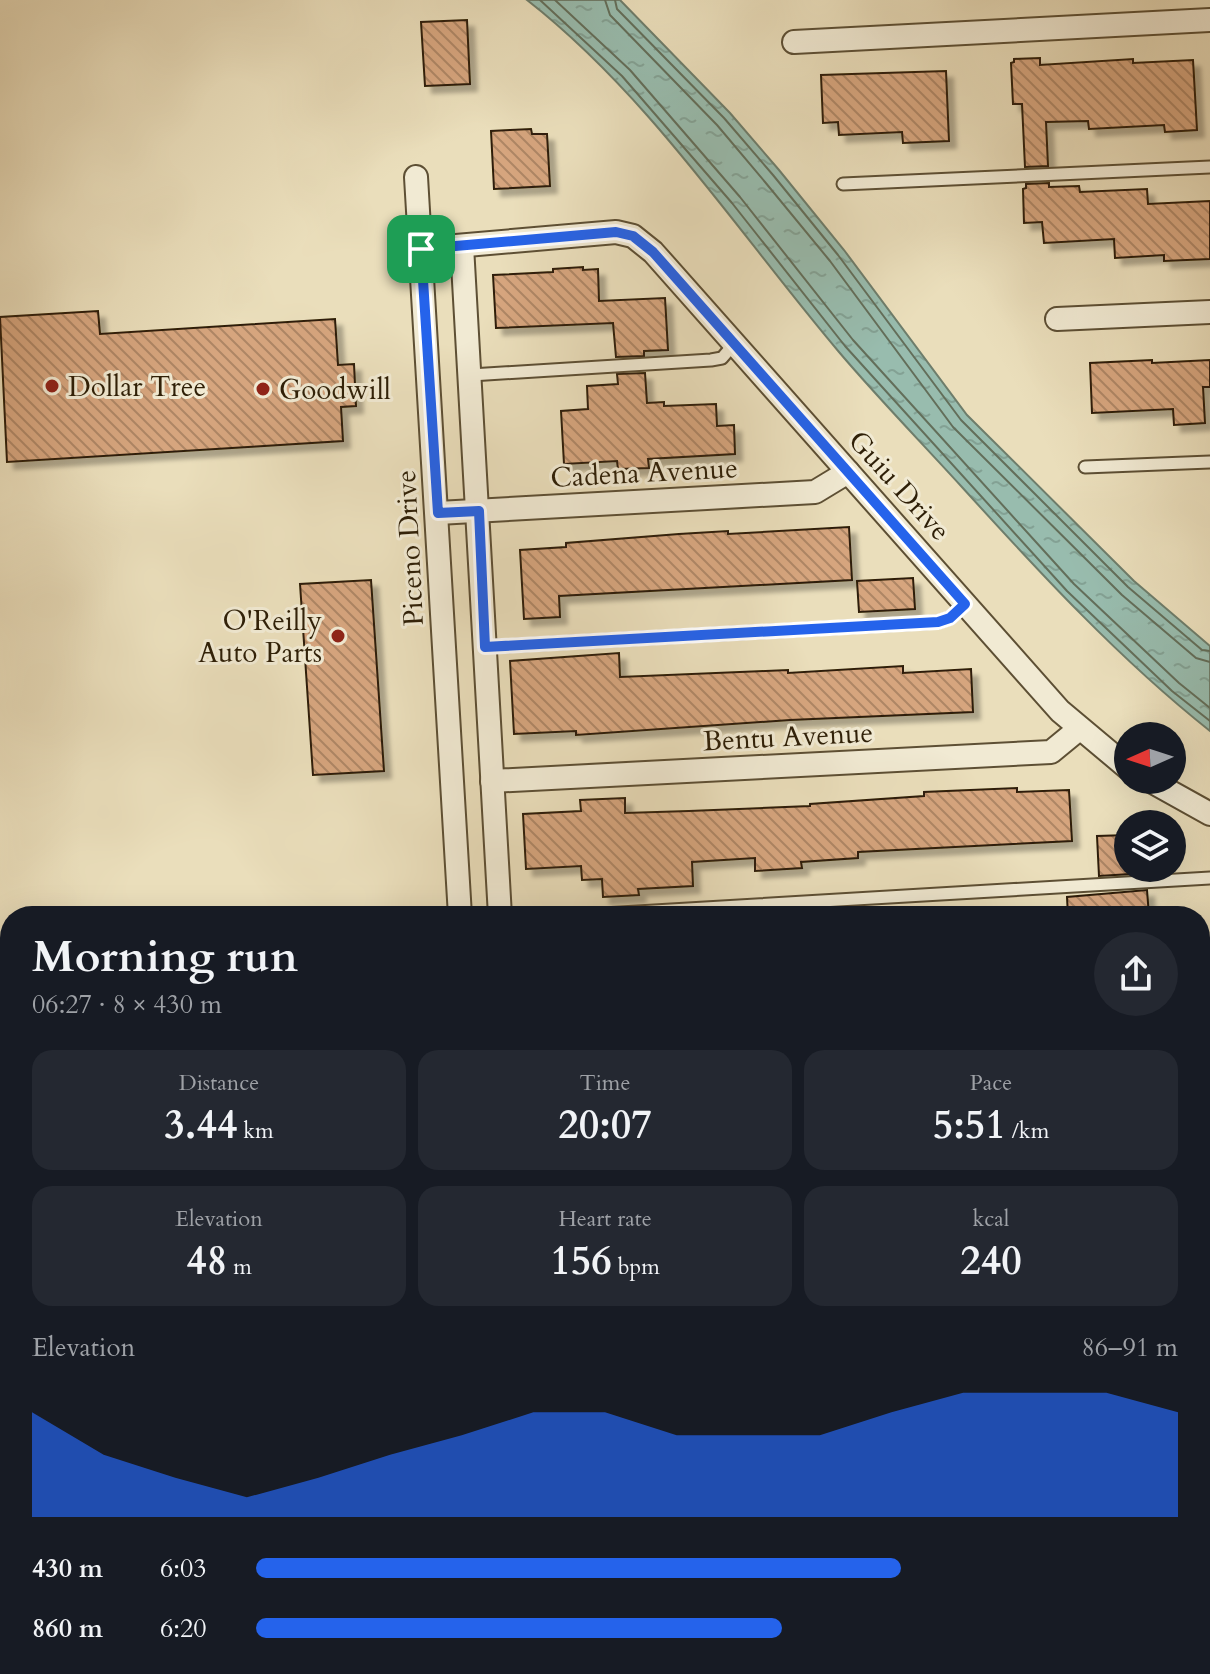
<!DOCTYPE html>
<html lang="en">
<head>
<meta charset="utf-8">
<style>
  :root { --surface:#171b24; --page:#242831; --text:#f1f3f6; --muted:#9ea1a6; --accent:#2563eb }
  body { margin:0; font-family:Cardo,serif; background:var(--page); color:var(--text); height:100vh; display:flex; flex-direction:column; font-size:30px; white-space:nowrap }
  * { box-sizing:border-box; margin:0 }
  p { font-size:26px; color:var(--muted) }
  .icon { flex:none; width:44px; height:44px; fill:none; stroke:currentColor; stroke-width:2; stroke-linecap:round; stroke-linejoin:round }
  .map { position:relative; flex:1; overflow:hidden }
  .panel { position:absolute; left:0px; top:906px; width:1210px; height:768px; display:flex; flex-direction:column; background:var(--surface); border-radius:32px 32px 0 0; box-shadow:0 8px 32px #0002 }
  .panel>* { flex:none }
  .needle { width:52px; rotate:267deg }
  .controls { position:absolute; left:1114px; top:722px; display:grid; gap:16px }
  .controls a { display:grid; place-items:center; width:72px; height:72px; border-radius:50%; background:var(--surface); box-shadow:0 8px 32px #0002; font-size:40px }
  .pin { position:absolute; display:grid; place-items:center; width:68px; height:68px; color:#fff; margin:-34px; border-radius:16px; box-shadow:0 4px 12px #0006 }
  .round { display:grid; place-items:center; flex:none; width:84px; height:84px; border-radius:42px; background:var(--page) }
  .summary { display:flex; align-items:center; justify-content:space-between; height:136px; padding:0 32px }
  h1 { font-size:44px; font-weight:600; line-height:60px }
  .metrics { display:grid; grid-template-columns:repeat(3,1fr); gap:12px; height:136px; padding:8px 32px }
  .metrics div { display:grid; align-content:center; border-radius:20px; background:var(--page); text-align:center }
  .metrics b { font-size:40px; font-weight:600 }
  .metrics small { font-size:22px; font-weight:400 }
  .metrics p { font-size:22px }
  .chart { height:224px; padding:16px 32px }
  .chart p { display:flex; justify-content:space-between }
  .chart svg { width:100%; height:144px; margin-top:8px; fill:var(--accent); opacity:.7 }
  ul { padding:0 32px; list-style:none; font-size:26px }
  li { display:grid; grid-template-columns:128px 96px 1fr; align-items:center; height:60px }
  li i { height:20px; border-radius:10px; background:var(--accent) }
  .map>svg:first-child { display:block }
</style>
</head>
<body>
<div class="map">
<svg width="1210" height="1674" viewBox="0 0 1210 1674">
  <defs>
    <pattern id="water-ripples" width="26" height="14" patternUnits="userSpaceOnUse" patternTransform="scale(2)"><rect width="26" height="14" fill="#98bcae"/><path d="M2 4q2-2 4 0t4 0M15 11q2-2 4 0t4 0" fill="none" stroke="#83a194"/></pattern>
    <pattern id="building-back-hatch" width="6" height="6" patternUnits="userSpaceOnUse" patternTransform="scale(2)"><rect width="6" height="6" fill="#d6a57e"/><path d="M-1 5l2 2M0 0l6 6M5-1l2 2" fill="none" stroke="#ae8665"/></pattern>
    <filter id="shadow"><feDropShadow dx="7" dy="7" stdDeviation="2" flood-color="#0004"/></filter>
  </defs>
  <rect width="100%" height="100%" fill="#eadebb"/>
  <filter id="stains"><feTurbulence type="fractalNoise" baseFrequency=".0025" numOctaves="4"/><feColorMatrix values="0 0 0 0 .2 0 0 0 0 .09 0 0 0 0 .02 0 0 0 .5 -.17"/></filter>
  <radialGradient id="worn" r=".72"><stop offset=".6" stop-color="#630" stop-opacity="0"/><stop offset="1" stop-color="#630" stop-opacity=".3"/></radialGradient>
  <!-- water -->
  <path fill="url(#water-ripples)" stroke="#6e7d6b" stroke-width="2" d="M 527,0 L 620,0 L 730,113 L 779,170 L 844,250 L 967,415 L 1134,581 L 1210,646 L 1210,731 C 1118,658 1039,572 961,486 C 920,441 878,398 839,352 C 739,234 650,96 527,0 Z"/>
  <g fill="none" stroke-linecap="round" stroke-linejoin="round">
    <!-- shore -->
    <g stroke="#636e5a" stroke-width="2">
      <polyline points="540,0 622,76 732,203 845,346 1067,591 1172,691 1210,721"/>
      <polyline points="555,0 630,70 740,197 853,340 1074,584 1179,683 1210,708"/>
      <polyline points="605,0 610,15 717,125 765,182 830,261 953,427 1122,595 1196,658 1210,662"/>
      <polyline points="615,0 617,9 724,118 773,175 838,255 961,420 1128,587 1202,650 1210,651"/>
    </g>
  </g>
  <!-- building -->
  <g fill="url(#building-back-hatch)" stroke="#2e1f07" stroke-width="2" filter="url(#shadow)">
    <polygon points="467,20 470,84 425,86 421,22"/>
    <polygon points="1040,58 1040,65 1133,59 1133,63 1193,60 1197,130 1165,132 1164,125 1089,129 1088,121 1046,122 1048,166 1025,167 1022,104 1013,104 1011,63 1014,62 1014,59"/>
    <polygon points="946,71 949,141 903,143 902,132 839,135 838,122 823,123 821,75"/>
    <polygon points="531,129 532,134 547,134 550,186 494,189 491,131"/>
    <polygon points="1049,183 1049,187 1079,186 1080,192 1147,189 1148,204 1210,201 1210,259 1164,261 1164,255 1115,258 1114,239 1044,243 1042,222 1024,223 1023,189 1026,188 1026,184"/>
    <polygon points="583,267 583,270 598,269 599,301 665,298 668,350 644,351 644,356 616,357 613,323 496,328 493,275 553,272 553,269"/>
    <polygon points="98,311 100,334 335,319 338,365 354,364 356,406 341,407 343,441 7,462 0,317"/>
    <polygon points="1152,360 1152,363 1210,360 1210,387 1203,387 1205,423 1174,425 1173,409 1092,413 1090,363"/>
    <polygon points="645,373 647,403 664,402 664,406 716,404 717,426 734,425 735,454 648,459 649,468 618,469 617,461 564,464 561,411 588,409 587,386 618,384 617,374"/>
    <polygon points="849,527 852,580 559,596 560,617 524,619 520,550 566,547 566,543 679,534 728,531 728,534"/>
    <polygon points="913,578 915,609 859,612 857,581"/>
    <polygon points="371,580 384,771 313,775 300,584"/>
    <polygon points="619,653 620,677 788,670 788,673 903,666 903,673 971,669 973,712 790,720 576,735 576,731 514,734 510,661"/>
    <polygon points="1017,788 1017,792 1069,790 1072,841 858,852 858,858 801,862 802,868 755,871 755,858 692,862 693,886 638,889 639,895 603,897 602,879 582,880 581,866 526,869 523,814 581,811 580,800 625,798 625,813 689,811 810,806 810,804 924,796 924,792"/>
    <polygon points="1128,835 1128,868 1146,868 1146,873 1099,876 1097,836"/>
    <polygon points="1147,890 1149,916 1068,916 1067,897"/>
  </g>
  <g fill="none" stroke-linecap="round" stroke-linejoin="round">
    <defs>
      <g id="lane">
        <polyline points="843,184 1210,167"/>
        <polyline points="471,375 711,360 722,358 734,344"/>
        <polyline points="1085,467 1210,462"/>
        <polyline points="485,647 938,622 950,618 965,604"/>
        <polyline points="569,916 1210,878"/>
        <polyline points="0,1024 10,1183"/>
        <polyline points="1200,1166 1210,1166"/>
        <polyline points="0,1409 10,1382"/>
      </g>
      <g id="street">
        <polyline points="794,42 1210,20"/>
        <polyline points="416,177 460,916"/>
        <polyline points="462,246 500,916"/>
        <polyline points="421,249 616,232 633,236 653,252 1060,711 1128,768"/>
        <polyline points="1057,319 1210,312"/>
        <polyline points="438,513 815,492 848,472"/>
        <polyline points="1149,780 1210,814"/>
        <polyline points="492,781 1051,752 1079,729"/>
        <polyline points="1200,1022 1210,1021"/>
      </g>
      <g id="highway">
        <polyline points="1200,1417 1210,1417"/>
        <polyline points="0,1474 10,1474"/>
      </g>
    </defs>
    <!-- lane casing -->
    <use href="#lane" stroke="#5d4f34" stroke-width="15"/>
    <!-- street casing -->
    <use href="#street" stroke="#5d4f34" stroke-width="26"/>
    <!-- highway casing -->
    <use href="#highway" stroke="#2e1f07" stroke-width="44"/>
    <!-- lane -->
    <use href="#lane" stroke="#f1ead3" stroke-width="11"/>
    <!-- street -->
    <use href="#street" stroke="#f1ead3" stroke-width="22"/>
    <!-- highway -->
    <use href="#highway" stroke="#eadebb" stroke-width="40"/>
  </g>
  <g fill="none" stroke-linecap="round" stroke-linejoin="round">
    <defs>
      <polygon id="route" points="616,232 633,236 653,252 965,604 950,618 938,622 485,647 479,511 438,513 421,249"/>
    </defs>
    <!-- route casing -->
    <use href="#route" stroke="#fff" stroke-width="16"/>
    <!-- route -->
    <use href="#route" stroke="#2563eb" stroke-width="10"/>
  </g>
  <!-- markers -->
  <g fill="#8f2418" stroke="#f1ead3" stroke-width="3">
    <circle cx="52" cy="386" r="8"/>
    <circle cx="263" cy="389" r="8"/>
    <circle cx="338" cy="636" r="8"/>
  </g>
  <g text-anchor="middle" stroke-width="6" stroke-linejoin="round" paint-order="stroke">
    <!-- poi labels -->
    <g font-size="28" fill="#2e1f07" stroke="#f1ead3" text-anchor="start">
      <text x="68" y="396">Dollar Tree</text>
      <text x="279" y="399">Goodwill</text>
      <text x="322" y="630" text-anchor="end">O'Reilly<tspan x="322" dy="32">Auto Parts</tspan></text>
    </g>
    <!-- street labels -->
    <g font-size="28" fill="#2e1f07" stroke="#f1ead3">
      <text transform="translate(644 472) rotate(-3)" y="10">Cadena Avenue</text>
      <text transform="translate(900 485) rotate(48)" y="10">Guiu Drive</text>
      <text transform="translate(409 548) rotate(-93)" y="10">Piceno Drive</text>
      <text transform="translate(788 736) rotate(-3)" y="10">Bentu Avenue</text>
    </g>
  </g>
  <rect width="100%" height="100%" filter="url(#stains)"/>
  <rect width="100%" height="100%" fill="url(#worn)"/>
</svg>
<div class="controls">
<a><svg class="needle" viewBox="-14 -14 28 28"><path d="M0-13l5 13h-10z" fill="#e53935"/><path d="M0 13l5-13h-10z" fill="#9ea1a6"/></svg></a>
<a><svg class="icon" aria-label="layers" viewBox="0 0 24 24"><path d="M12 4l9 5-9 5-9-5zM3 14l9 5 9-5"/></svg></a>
</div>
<div class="pin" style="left:421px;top:249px;background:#1e9e55"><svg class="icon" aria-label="arrive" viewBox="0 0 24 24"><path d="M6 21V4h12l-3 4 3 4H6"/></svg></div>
<section class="panel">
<div class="summary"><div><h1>Morning run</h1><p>06:27 · 8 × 430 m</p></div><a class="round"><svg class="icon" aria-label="share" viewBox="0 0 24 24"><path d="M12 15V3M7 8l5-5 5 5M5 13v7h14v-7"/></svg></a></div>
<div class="metrics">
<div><p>Distance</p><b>3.44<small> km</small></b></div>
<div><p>Time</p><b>20:07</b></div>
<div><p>Pace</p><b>5:51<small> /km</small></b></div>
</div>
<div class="metrics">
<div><p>Elevation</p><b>48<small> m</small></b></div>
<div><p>Heart rate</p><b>156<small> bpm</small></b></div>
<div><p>kcal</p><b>240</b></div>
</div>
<div class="chart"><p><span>Elevation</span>86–91 m</p>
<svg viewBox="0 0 160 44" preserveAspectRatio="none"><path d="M0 44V12L10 25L20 32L30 38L40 32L50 25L60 19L70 12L80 12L90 19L100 19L110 19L120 12L130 6L140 6L150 6L160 12V44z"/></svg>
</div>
<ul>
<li><b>430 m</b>6:03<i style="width:70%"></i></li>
<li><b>860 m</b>6:20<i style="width:57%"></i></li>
</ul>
</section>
</div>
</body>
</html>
